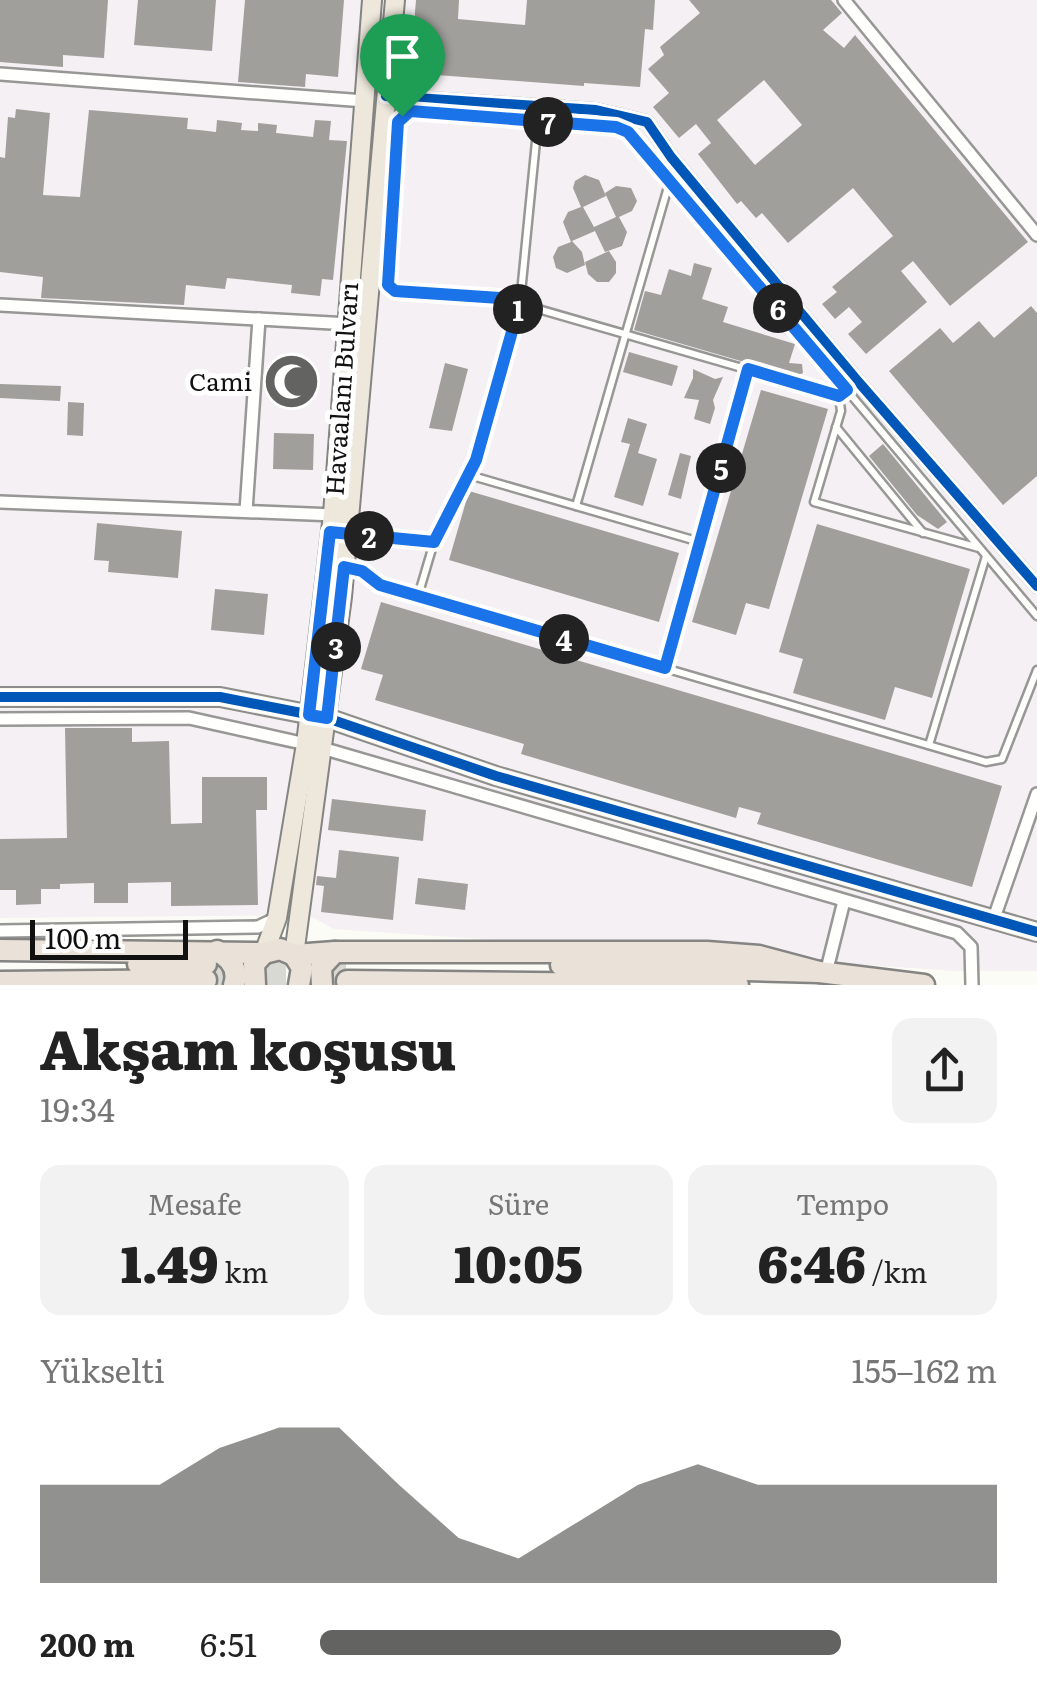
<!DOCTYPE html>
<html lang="tr">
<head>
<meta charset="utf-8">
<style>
  :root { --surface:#fff; --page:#f2f2f2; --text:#222; --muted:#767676; --accent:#636362 }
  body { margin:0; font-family:Literata,serif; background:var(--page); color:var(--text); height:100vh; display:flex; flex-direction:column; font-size:38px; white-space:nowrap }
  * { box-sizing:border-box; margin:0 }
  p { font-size:32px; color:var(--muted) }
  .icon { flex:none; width:55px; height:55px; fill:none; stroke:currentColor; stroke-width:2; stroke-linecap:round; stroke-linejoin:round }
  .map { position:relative; height:985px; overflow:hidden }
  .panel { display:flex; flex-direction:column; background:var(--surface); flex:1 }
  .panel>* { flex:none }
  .scale { position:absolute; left:30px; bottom:25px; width:158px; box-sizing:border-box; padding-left:10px; border:5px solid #111; border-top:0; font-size:28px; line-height:35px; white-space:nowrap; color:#111; -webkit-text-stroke:8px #fff; paint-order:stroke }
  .pin { position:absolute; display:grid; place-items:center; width:85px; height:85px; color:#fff; margin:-102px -42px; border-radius:50% 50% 50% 0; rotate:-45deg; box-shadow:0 0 10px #0007 }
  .pin .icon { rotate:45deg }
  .km { position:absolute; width:50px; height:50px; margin:-25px; border-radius:50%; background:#222; color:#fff; font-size:28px; line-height:50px; text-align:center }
  .round { display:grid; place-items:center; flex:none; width:105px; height:105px; border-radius:20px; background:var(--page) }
  .overview { display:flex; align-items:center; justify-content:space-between; height:170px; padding:0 40px }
  h1 { font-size:55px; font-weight:800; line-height:75px }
  .stats { display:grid; grid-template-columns:repeat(3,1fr); gap:15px; height:170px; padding:10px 40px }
  .stats div { display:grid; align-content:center; border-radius:20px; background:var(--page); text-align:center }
  .stats b { font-size:50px; font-weight:800 }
  .stats small { font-size:28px; font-weight:400 }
  .stats p { font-size:28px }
  .chart { height:280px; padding:20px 40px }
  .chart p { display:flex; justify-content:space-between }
  .chart svg { width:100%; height:180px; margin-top:10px; fill:var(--accent); opacity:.7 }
  ul { padding:0 40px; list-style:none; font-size:32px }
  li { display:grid; grid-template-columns:160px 120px 1fr; align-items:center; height:75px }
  li i { height:25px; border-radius:12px; background:var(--accent) }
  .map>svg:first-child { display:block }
</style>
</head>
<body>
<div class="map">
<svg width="1037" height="985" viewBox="0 0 1037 985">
  <rect width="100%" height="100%" fill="#fcfcf7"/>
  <!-- industrial -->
  <polygon fill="#f4f0f3" points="0,0 1037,0 1037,971 956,971 334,929 308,915 0,918"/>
  <!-- building -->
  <g fill="#a19f9c" fill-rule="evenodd">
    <polygon points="0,0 108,0 104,58 63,55 63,67 0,62"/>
    <polygon points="138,0 216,0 212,51 134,45"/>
    <polygon points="245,0 344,0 338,77 306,74 305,87 238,82"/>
    <polygon points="416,0 459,0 458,19 525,25 527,0 655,0 653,30 645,29 640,87 584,83 584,86 410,73"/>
    <path d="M 689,0 L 831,0 L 842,13 L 823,30 L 844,48 L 855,35 L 1028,242 L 950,306 L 913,261 L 901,271 L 927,302 L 866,354 L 848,334 L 862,322 L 849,307 L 835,319 L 822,304 L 837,292 L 832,287 L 893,236 L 853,188 L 788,243 L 762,213 L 756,218 L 741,201 L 737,204 L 698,154 L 711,143 L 696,124 L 679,138 L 653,107 L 669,93 L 648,69 L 664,55 L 660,47 L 700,13 ZM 764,80 L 802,125 L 755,165 L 717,120 Z"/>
    <polygon points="16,109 50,113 43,195 80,197 89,110 188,118 187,129 199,130 216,132 217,120 242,123 241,130 258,131 258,123 277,125 276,133 313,137 315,120 331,121 329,140 347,141 333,280 322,279 320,296 291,293 292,285 227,278 225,289 186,285 184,305 41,298 43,277 0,272 0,157 5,158 8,117 15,118"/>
    <polygon points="585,175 599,180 606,196 583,207 594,227 616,217 605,193 616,186 631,188 637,201 632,211 619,217 627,232 622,246 605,252 595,231 572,241 582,252 585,265 567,273 556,268 553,257 558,247 571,242 563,222 568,212 581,207 573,188 575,181"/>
    <polygon points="609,251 616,262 616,273 609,282 597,282 588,274 585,262"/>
    <polygon points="694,263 712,268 702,299 728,307 723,322 795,344 789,363 802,364 803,373 797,376 787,370 786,374 634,330 645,291 661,295 669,269 691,276"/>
    <polygon points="1031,306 1037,313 1037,476 1003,505 889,371 940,328 953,343 979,321 994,338"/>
    <polygon points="629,352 678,366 672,386 623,372"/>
    <polygon points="445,363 468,369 452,431 429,428"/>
    <polygon points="295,364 307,391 287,400 276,372"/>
    <polygon points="693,369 715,379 723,377 713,400 715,408 710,424 694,419 699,400 684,398 693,378"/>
    <polygon points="0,384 61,386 60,401 0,398"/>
    <polygon points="761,390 828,409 769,609 746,603 736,635 692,622"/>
    <polygon points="68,402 84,403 83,436 67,435"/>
    <polygon points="628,418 647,424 638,453 657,459 643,506 614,497 630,444 621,442"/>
    <polygon points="274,433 314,434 313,470 273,469"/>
    <polygon points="883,444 947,522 938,529 917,515 869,456"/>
    <polygon points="680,453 691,456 681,499 668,495"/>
    <polygon points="469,491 679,553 659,622 449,560"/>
    <polygon points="97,523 182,531 178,578 108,572 109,561 94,560"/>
    <polygon points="817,524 970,569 932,698 895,687 885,720 793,693 803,659 779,652"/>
    <polygon points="215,589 268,594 264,635 211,630"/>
    <polygon points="381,602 1002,786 972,887 757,824 761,813 739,807 736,818 521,754 524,744 375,700 383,675 361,669"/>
    <polygon points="65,728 132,728 132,742 169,741 171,824 202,823 202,777 267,777 267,810 256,810 258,905 171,906 171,882 128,883 128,903 94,903 94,883 60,884 60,889 41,889 41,904 16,905 16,890 0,890 0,839 67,838"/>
    <polygon points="332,799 426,810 423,841 328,830"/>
    <polygon points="339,850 399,857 393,920 321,912 324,886 316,885 317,876 336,878"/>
    <polygon points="418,878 468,884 465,910 415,904"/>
  </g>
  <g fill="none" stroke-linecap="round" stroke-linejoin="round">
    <!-- highway-tunnel -->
    <g stroke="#d9d9d4" stroke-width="20" stroke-dasharray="20 10" stroke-linecap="butt">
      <polyline points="206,964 348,965"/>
      <polyline points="206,980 347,981"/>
    </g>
    <defs>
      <g id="lane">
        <polyline points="847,390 839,396 500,298 392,290 387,280 399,119 409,111 616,127 628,132 638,142 1037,616"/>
        <polyline points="839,396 841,411 814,502 979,548"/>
        <polyline points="836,427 923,533"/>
        <polyline points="469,475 700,542"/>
        <polyline points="576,506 670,180"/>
        <polyline points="349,534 434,542"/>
        <polyline points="346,567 363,571 381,585 986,762 1002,759 1037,670"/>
        <polyline points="418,596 434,542 476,460 520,303 538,121"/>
        <polyline points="665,668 748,369"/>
        <polyline points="929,745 986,556"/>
      </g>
      <g id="street">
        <polyline points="844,0 1037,235"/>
        <polyline points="0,74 365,101"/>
        <polyline points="386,96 596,110 647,122 671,157 855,378 1037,586"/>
        <polyline points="0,305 350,324"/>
        <polyline points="0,502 335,515"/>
        <polyline points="246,511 259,319"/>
        <polyline points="0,719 189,718 306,744"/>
        <polyline points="322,748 957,933 971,947 972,985"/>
        <polyline points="993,921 1037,794"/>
        <polyline points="0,931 258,927 277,918"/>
        <polyline points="826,973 844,901"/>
      </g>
      <polyline id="secondary" points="0,697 220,697 327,718 496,776 1037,932"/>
      <g id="primary">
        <polyline points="264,953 277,918 306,744 333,514 372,0"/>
        <polyline points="294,955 342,597 395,0"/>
      </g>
      <g id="highway">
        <polyline points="0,950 264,953 280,949 294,955 335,952 707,952 759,956 819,972"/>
        <path d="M 217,951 C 231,958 239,970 234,985"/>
        <polyline points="294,955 302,968 299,985"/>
        <polyline points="138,964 206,964"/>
        <polyline points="561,965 819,972 924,985"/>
        <polyline points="347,981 738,985"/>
        <polyline points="0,982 206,980"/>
        <polyline points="255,985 254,964 264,953"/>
        <polyline points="322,985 321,967 335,952"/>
      </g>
    </defs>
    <!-- lane casing -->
    <use href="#lane" stroke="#979795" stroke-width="11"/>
    <!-- street casing -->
    <use href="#street" stroke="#979795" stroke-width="16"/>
    <!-- secondary casing -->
    <use href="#secondary" stroke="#8d8d8b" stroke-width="22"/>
    <!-- primary casing -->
    <use href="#primary" stroke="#848482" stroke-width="22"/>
    <!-- highway casing -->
    <use href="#highway" stroke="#848482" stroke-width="25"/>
    <!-- lane -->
    <use href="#lane" stroke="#fffffe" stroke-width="6"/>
    <!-- street -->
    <use href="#street" stroke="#fffffe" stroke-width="11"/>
    <!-- secondary -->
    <use href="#secondary" stroke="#f6f4eb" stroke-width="18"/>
    <!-- primary -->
    <use href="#primary" stroke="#ede8db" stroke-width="18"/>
    <!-- highway -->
    <use href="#highway" stroke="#eae1d8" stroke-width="20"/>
    <defs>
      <g id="cycleway">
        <polyline points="386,96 596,110 647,122 671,157 855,378 1037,586"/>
        <polyline points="0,697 220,697 327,718 496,776 1037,932"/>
      </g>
    </defs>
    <!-- cycleway casing -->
    <use href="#cycleway" stroke="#fff" stroke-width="16"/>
    <!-- cycleway -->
    <use href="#cycleway" stroke="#0057b8" stroke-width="10"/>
  </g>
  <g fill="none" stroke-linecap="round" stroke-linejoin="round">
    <defs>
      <polygon id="route" points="410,111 616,127 628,132 847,390 839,396 748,369 665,668 380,585 362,571 344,567 327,718 309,715 330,532 434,542 476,460 520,303 500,298 395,291 388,285 398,122"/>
    </defs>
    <!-- route casing -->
    <use href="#route" stroke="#fff" stroke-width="20"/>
    <!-- route -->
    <use href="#route" stroke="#1a73e8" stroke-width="12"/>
  </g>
  <!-- icons -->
  <defs>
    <symbol id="mosque-disc" viewBox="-11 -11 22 22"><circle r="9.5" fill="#636362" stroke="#fff"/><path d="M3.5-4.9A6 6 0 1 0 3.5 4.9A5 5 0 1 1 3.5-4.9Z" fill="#fff"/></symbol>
  </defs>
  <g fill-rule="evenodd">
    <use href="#mosque-disc" x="260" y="350" width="63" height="63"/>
  </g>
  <g text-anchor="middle" stroke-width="10" stroke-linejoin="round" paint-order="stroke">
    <!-- poi labels -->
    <g font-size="25" fill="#111" stroke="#fff" text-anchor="end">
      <text x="252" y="391">Cami</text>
    </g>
    <!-- street labels -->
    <g font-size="25" fill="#111" stroke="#fff">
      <text transform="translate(342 389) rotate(-86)" y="9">Havaalanı Bulvarı</text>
    </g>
  </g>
</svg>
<div class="scale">100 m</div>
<div class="pin" style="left:402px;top:116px;background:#1e9e55"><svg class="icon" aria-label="arrive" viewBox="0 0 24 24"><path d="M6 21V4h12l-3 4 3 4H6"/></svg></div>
<b class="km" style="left:518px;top:309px">1</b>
<b class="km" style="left:369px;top:536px">2</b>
<b class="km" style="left:336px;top:647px">3</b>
<b class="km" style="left:564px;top:639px">4</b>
<b class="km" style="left:721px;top:468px">5</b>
<b class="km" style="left:778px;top:308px">6</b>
<b class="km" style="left:548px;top:122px">7</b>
</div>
<section class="panel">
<div class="overview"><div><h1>Akşam koşusu</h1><p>19:34</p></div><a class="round"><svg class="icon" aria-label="share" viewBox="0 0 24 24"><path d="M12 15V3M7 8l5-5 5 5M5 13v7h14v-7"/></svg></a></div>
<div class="stats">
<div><p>Mesafe</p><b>1.49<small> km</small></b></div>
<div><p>Süre</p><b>10:05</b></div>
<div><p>Tempo</p><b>6:46<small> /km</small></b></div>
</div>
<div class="chart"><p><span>Yükselti</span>155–162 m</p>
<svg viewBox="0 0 160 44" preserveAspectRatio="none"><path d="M0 44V20L10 20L20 20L30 11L40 6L50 6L60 20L70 33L80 38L90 29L100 20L110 15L120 20L130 20L140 20L150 20L160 20V44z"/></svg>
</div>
<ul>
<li><b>200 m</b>6:51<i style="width:77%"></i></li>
</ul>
</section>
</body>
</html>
